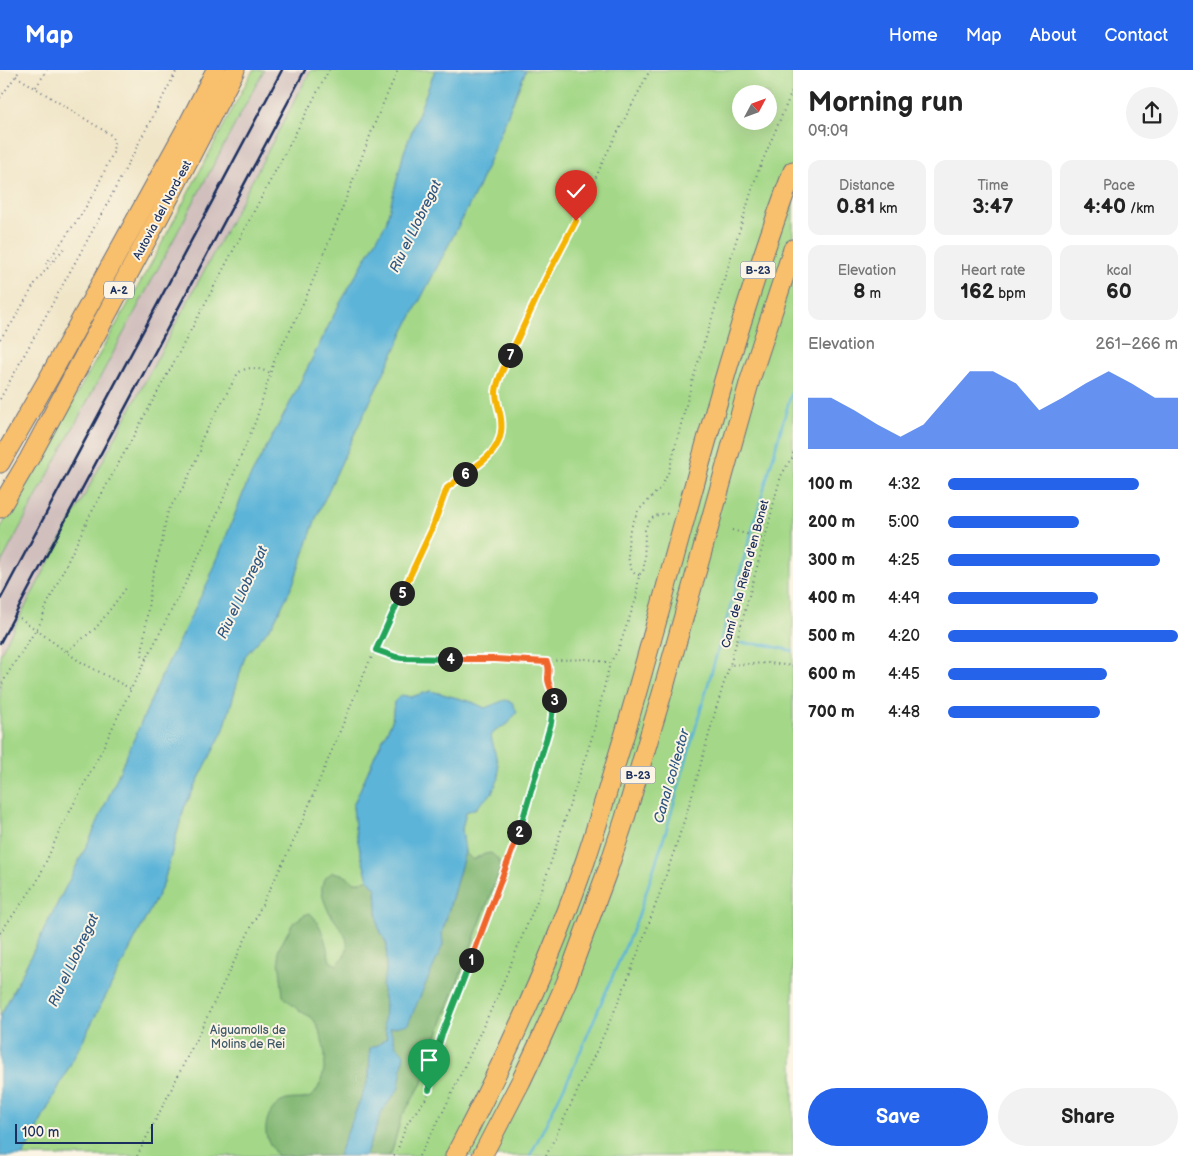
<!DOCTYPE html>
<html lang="en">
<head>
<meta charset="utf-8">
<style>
  :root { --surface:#fff; --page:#f2f2f2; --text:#222; --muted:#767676; --accent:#2563eb }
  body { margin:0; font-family:"Balsamiq Sans",sans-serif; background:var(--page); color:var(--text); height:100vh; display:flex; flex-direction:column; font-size:19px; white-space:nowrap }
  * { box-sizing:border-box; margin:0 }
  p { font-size:16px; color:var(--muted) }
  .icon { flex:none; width:28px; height:28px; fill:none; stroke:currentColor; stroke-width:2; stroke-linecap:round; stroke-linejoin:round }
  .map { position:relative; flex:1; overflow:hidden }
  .details { display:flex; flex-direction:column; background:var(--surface); width:400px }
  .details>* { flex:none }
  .needle { width:32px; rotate:49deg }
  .controls { position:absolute; left:732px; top:15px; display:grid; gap:10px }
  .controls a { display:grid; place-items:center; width:45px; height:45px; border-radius:50%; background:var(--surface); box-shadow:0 5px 20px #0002; font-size:25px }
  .scale { position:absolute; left:15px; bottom:12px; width:138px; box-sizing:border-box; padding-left:5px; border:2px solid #1b2f5e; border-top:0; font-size:14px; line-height:18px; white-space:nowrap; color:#1b2f5e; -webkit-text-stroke:4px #fcf5e5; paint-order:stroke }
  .pin { position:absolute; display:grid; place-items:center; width:42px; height:42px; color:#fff; margin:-51px -21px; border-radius:50% 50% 50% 0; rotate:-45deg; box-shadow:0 0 5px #0007 }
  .pin .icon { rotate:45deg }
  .km { position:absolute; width:25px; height:25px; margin:-12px; border-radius:50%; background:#222; color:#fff; font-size:14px; line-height:25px; text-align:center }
  .round { display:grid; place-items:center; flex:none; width:52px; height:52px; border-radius:26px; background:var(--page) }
  .summary { display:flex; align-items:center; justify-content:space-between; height:85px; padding:0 15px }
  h1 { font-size:28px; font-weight:600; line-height:38px }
  .stats { display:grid; grid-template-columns:repeat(3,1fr); gap:8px; height:85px; padding:5px 15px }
  .stats div { display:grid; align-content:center; border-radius:12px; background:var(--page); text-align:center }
  .stats b { font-size:21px; font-weight:600 }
  .stats small { font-size:14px; font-weight:400 }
  .stats p { font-size:14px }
  .chart { height:140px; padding:10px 15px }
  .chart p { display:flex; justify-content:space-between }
  .chart svg { width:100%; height:90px; margin-top:5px; fill:var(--accent); opacity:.7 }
  .cta { display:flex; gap:10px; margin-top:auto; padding:10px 15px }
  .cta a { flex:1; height:58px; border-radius:30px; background:var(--accent); color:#fff; font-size:20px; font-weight:600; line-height:58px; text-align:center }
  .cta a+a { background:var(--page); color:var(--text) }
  ul { padding:0 15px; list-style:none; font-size:16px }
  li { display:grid; grid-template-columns:80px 60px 1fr; align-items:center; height:38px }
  li i { height:12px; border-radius:6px; background:var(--accent) }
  header { display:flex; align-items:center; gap:30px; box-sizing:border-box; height:70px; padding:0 25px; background:var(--accent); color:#fff }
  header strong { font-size:24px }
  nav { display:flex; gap:28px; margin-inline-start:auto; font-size:18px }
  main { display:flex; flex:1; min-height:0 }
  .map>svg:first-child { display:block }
</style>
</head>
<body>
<header>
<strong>Map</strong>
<nav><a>Home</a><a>Map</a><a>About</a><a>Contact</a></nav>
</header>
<main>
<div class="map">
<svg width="793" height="1086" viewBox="0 0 793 1086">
  <rect width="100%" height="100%" fill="#fcf5e5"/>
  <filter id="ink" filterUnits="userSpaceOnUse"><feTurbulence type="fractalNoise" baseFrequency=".02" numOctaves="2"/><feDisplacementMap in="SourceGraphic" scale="10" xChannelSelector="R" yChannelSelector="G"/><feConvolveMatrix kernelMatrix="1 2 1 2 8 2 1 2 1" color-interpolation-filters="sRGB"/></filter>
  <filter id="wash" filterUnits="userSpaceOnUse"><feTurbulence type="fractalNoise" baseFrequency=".0096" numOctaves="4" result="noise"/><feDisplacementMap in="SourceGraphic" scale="20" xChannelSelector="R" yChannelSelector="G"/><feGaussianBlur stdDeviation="1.12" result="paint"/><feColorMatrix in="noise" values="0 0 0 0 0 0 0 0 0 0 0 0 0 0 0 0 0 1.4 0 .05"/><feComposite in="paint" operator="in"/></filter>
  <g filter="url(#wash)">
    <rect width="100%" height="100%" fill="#f0e5c7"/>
    <!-- industrial -->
    <polygon fill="#d1bfbd" points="264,0 311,0 0,584 0,495"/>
    <!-- green -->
    <g fill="#a4d888" stroke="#608473" fill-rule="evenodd">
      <polygon points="253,0 264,0 0,495 0,459 153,190"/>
      <polygon points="311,0 435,0 404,82 386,153 339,235 286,341 248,411 209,510 162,605 91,767 0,947 0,584"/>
      <path d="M 526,0 L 793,0 L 793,1086 L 389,1086 L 392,1081 L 401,1048 L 427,1005 L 433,977 L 500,800 L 479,786 L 473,790 L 465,782 L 462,759 L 466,742 L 477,738 L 491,666 L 497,659 L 508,654 L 485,638 L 472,632 L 431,621 L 411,627 L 401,625 L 394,632 L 392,651 L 375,685 L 353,736 L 355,758 L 362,789 L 368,809 C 355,816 352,811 341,804 L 372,881 L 333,1086 L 23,1086 L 163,815 L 184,738 L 224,659 L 245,586 L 273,554 L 293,514 L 316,448 L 352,369 L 405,259 L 477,120 ZM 741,24 L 769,24 L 769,51 L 741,51 Z"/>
    </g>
    <!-- forest -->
    <g fill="#83b874" stroke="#4f7469">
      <path d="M 465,782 L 473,790 L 485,784 L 491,783 C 498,789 501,791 500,800 L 433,977 L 431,991 L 427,1005 L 401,1048 L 392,1081 L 389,1086 L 365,1086 L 383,1040 L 399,1018 L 396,976 L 390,958 L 432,898 L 443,875 L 442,864 Z"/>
      <path d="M 333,802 C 336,803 339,803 341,804 C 354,809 353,817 368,809 L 376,819 L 378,856 L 387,875 L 386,903 L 382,915 L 385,934 L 384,954 L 387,968 L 378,975 L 370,978 L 369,1008 L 338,1086 L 277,1086 C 273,1079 266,1070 266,1062 C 265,1048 273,1033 287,1030 C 296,1028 306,1031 313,1025 C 321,1018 326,995 325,985 C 324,977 320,959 315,952 C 312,946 306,945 300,941 C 294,937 288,931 283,926 L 278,880 L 293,853 L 304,845 L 310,843 C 323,855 326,875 330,891 L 337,895 C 340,891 344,887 346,882 C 352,867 335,853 328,840 C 325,834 323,828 322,822 C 321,812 325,807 333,802 Z"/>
    </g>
    <!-- water -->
    <g fill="#5bb4d8" stroke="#3b729b">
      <polygon points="435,0 526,0 477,120 405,259 352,369 316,448 293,514 273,554 245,586 224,659 184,738 163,815 23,1086 0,1086 0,947 91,767 162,605 209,510 248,411 286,341 339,235 386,153 404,82"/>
      <polygon points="431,621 472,632 485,638 505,630 512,632 517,642 508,654 497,659 491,666 498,695 499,708 492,723 476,738 466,742 462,759 465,782 442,863 443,875 408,954 390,958 396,976 404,984 399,1018 383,1040 365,1086 338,1086 369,1008 370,978 378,975 387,967 384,954 385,934 382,915 386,903 387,875 378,856 376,819 368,809 362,789 355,758 353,736 375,685 392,651 394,632 401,625 411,627"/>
    </g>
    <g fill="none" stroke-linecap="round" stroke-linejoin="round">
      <!-- stream -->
      <g stroke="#5bb4d8" stroke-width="2.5">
        <polyline points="741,573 767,575 793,581"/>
        <polyline points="530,1086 572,1001 638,847 667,758 793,317"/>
      </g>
    </g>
  </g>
  <g filter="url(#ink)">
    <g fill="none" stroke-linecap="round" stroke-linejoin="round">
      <defs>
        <g id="highway">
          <polyline points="0,393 50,306 187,57 216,0"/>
          <polyline points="0,438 29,389 161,143 235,0"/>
          <path d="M 455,1086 C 505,990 551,891 586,789 C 600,747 612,705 625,663 C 680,476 724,284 793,101"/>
          <polyline points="482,1086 521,1011 539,973 566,913 608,799 625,748 664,617 750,310 793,179"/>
        </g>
      </defs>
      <!-- highway casing -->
      <use href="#highway" stroke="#666f83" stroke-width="21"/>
      <!-- path -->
      <g stroke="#666f83" stroke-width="2" stroke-dasharray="1 4" stroke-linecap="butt">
        <polyline points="16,6 111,65 114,71 113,83 96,119 83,142 46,194"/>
        <polyline points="36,17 47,0"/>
        <polyline points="0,28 20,0"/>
        <polyline points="0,269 12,253 36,212 65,177"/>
        <polyline points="0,329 105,138 177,0"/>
        <polyline points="793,383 792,390 789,392 781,406 775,427 768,457 730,595 769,593 793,596"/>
        <polyline points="732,460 764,469"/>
        <polyline points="639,505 636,505 632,501 629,493 628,484 628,473 630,460 638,441 662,416 669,401 692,312 757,104 793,19"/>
        <polyline points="20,548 79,591 131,619"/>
        <polyline points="377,580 396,587 408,589 495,589 547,592 560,590 588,589 610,593"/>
        <polyline points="67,581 96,558 127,517"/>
        <path d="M 146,589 L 143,587 L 142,584 L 144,568 L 152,508 L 162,472 L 165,454 L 168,441 L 185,414 L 200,381 L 201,370 L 238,303 C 249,295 258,298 270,303"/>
        <polyline points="0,618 8,603 41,552 46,537 88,449 174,292 329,0"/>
        <polyline points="0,863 37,812 60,760 96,692 131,619 186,512 208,466 256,350 275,288 292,257 307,225 340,144 378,45 398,0"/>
        <polyline points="137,1086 171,1020 296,766 369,592 376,580 411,502 432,459 447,418 479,395 493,382 497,375 500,369 502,358 501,344 496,325 497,319 501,305 546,208 576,151 606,85 650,0"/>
        <polyline points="394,1086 397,1081 405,1059 408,1052 427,1027 429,1020 432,996 439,974 518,765 551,653 553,642 554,626 548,607 550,599 547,592"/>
        <path d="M 419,1086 L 442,1044 L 497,927 L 542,819 L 593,664 L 610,593 L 618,580 L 636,529 L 639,505 L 643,501 L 644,498 L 645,460 C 649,447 657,443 670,444"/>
        <path d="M 546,1086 C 570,1036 595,986 617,935 C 642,875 664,813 684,751 C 701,699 712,646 730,595"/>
      </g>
      <!-- highway -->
      <use href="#highway" stroke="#f8bf6c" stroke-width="19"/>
      <!-- rail -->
      <g stroke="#1b2f5e" stroke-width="2.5">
        <polyline points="0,530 282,0"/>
        <polyline points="0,573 305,0"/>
      </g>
    </g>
  </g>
  <g fill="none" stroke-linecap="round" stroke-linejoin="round" filter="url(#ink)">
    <defs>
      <polyline id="split-1" points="429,1020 432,996 442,964 471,890"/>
      <polyline id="split-2" points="471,890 519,762"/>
      <polyline id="split-3" points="519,762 551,653 554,630"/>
      <path id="split-4" d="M 450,589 L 495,589 L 547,592 C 550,600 548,601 548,609 C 548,614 553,622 554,630"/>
      <polyline id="split-5" points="402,523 376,580 396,587 402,588 450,589"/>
      <polyline id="split-6" points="402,523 432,459 447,418 465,404"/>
      <path id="split-7" d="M 465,404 C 486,390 505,377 501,349 C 500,340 496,331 496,322 C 497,310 504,297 510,285"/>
      <polyline id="split-8" points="510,285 546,208 576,151"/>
    </defs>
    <!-- split-1 casing -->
    <use href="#split-1" stroke="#fff" stroke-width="10"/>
    <!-- split-2 casing -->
    <use href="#split-2" stroke="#fff" stroke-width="10"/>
    <!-- split-3 casing -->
    <use href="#split-3" stroke="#fff" stroke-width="10"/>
    <!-- split-4 casing -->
    <use href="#split-4" stroke="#fff" stroke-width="10"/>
    <!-- split-5 casing -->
    <use href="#split-5" stroke="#fff" stroke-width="10"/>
    <!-- split-6 casing -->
    <use href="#split-6" stroke="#fff" stroke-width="10"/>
    <!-- split-7 casing -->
    <use href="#split-7" stroke="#fff" stroke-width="10"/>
    <!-- split-8 casing -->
    <use href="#split-8" stroke="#fff" stroke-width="10"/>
    <!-- split-1 -->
    <use href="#split-1" stroke="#22a559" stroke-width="6"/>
    <!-- split-2 -->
    <use href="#split-2" stroke="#f0652b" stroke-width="6"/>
    <!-- split-3 -->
    <use href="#split-3" stroke="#22a559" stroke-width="6"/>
    <!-- split-4 -->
    <use href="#split-4" stroke="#f0652b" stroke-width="6"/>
    <!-- split-5 -->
    <use href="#split-5" stroke="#22a559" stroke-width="6"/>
    <!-- split-6 -->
    <use href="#split-6" stroke="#f5b400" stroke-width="6"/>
    <!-- split-7 -->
    <use href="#split-7" stroke="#f5b400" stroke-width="6"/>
    <!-- split-8 -->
    <use href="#split-8" stroke="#f5b400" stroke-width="6"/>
  </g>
  <g text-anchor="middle" stroke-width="4" stroke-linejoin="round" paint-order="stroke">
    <!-- shield labels -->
    <g fill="#fcf5e5" stroke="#5e6a86" stroke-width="1">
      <rect x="740.5" y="191.5" width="35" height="17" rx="4"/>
      <rect x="104" y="211.5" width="30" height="17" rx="4"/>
      <rect x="620.5" y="696.5" width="35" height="17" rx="4"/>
    </g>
    <g font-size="11" font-weight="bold" fill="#1b2f5e">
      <text x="758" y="204">B-23</text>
      <text x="119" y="224">A-2</text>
      <text x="638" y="709">B-23</text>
    </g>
    <!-- street labels -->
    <g font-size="12" fill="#1b2f5e" stroke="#fcf5e5">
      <text transform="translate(162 140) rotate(-62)" y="4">Autovia del Nord-est</text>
      <text transform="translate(745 504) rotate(-75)" y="4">Camí de la Riera d'en Bonet</text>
    </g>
    <!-- park labels -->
    <g font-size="12" fill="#3d5968" stroke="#fcf5e5">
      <text x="248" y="964">Aiguamolls de<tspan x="248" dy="14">Molins de Rei</tspan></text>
    </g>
    <!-- water labels -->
    <g font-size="14" font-style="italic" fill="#2e5783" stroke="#fcf5e5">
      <text transform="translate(415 156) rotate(-64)" y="5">Riu el Llobregat</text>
      <text transform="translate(242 522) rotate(-65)" y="5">Riu el Llobregat</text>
      <text transform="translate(671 706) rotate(-74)" y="5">Canal col·lector</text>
      <text transform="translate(73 890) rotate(-65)" y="5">Riu el Llobregat</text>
    </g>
  </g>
</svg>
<div class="controls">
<a><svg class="needle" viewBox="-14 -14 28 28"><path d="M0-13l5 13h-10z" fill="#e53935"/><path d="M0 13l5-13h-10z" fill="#767676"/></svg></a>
</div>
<div class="scale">100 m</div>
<div class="pin" style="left:429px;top:1020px;background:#1e9e55"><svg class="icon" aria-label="arrive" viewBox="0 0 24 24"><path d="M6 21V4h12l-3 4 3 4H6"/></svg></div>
<div class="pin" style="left:576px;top:151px;background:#d93025"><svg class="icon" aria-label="check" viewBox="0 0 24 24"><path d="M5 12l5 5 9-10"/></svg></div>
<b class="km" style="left:471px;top:890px">1</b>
<b class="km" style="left:519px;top:762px">2</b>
<b class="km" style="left:554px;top:630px">3</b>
<b class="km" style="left:450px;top:589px">4</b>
<b class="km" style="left:402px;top:523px">5</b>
<b class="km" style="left:465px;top:404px">6</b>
<b class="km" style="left:510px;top:285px">7</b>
</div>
<section class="details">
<div class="summary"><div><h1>Morning run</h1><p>09:09</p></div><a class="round"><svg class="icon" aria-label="share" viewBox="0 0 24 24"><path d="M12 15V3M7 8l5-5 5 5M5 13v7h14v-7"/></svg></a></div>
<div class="stats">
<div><p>Distance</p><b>0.81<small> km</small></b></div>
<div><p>Time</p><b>3:47</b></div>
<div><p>Pace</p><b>4:40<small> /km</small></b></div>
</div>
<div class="stats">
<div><p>Elevation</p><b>8<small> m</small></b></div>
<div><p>Heart rate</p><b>162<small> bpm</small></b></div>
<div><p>kcal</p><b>60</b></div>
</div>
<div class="chart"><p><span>Elevation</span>261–266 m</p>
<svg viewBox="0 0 160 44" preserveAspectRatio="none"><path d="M0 44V19L10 19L20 25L30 32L40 38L50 32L60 19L70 6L80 6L90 12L100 25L110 19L120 12L130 6L140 12L150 19L160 19V44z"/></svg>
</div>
<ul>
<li><b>100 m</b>4:32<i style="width:83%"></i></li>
<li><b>200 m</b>5:00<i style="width:57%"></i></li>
<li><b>300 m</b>4:25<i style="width:92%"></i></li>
<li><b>400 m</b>4:49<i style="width:65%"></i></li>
<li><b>500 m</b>4:20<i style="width:100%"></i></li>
<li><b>600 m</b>4:45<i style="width:69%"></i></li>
<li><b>700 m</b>4:48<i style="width:66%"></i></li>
</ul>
<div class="cta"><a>Save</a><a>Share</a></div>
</section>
</main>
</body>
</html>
